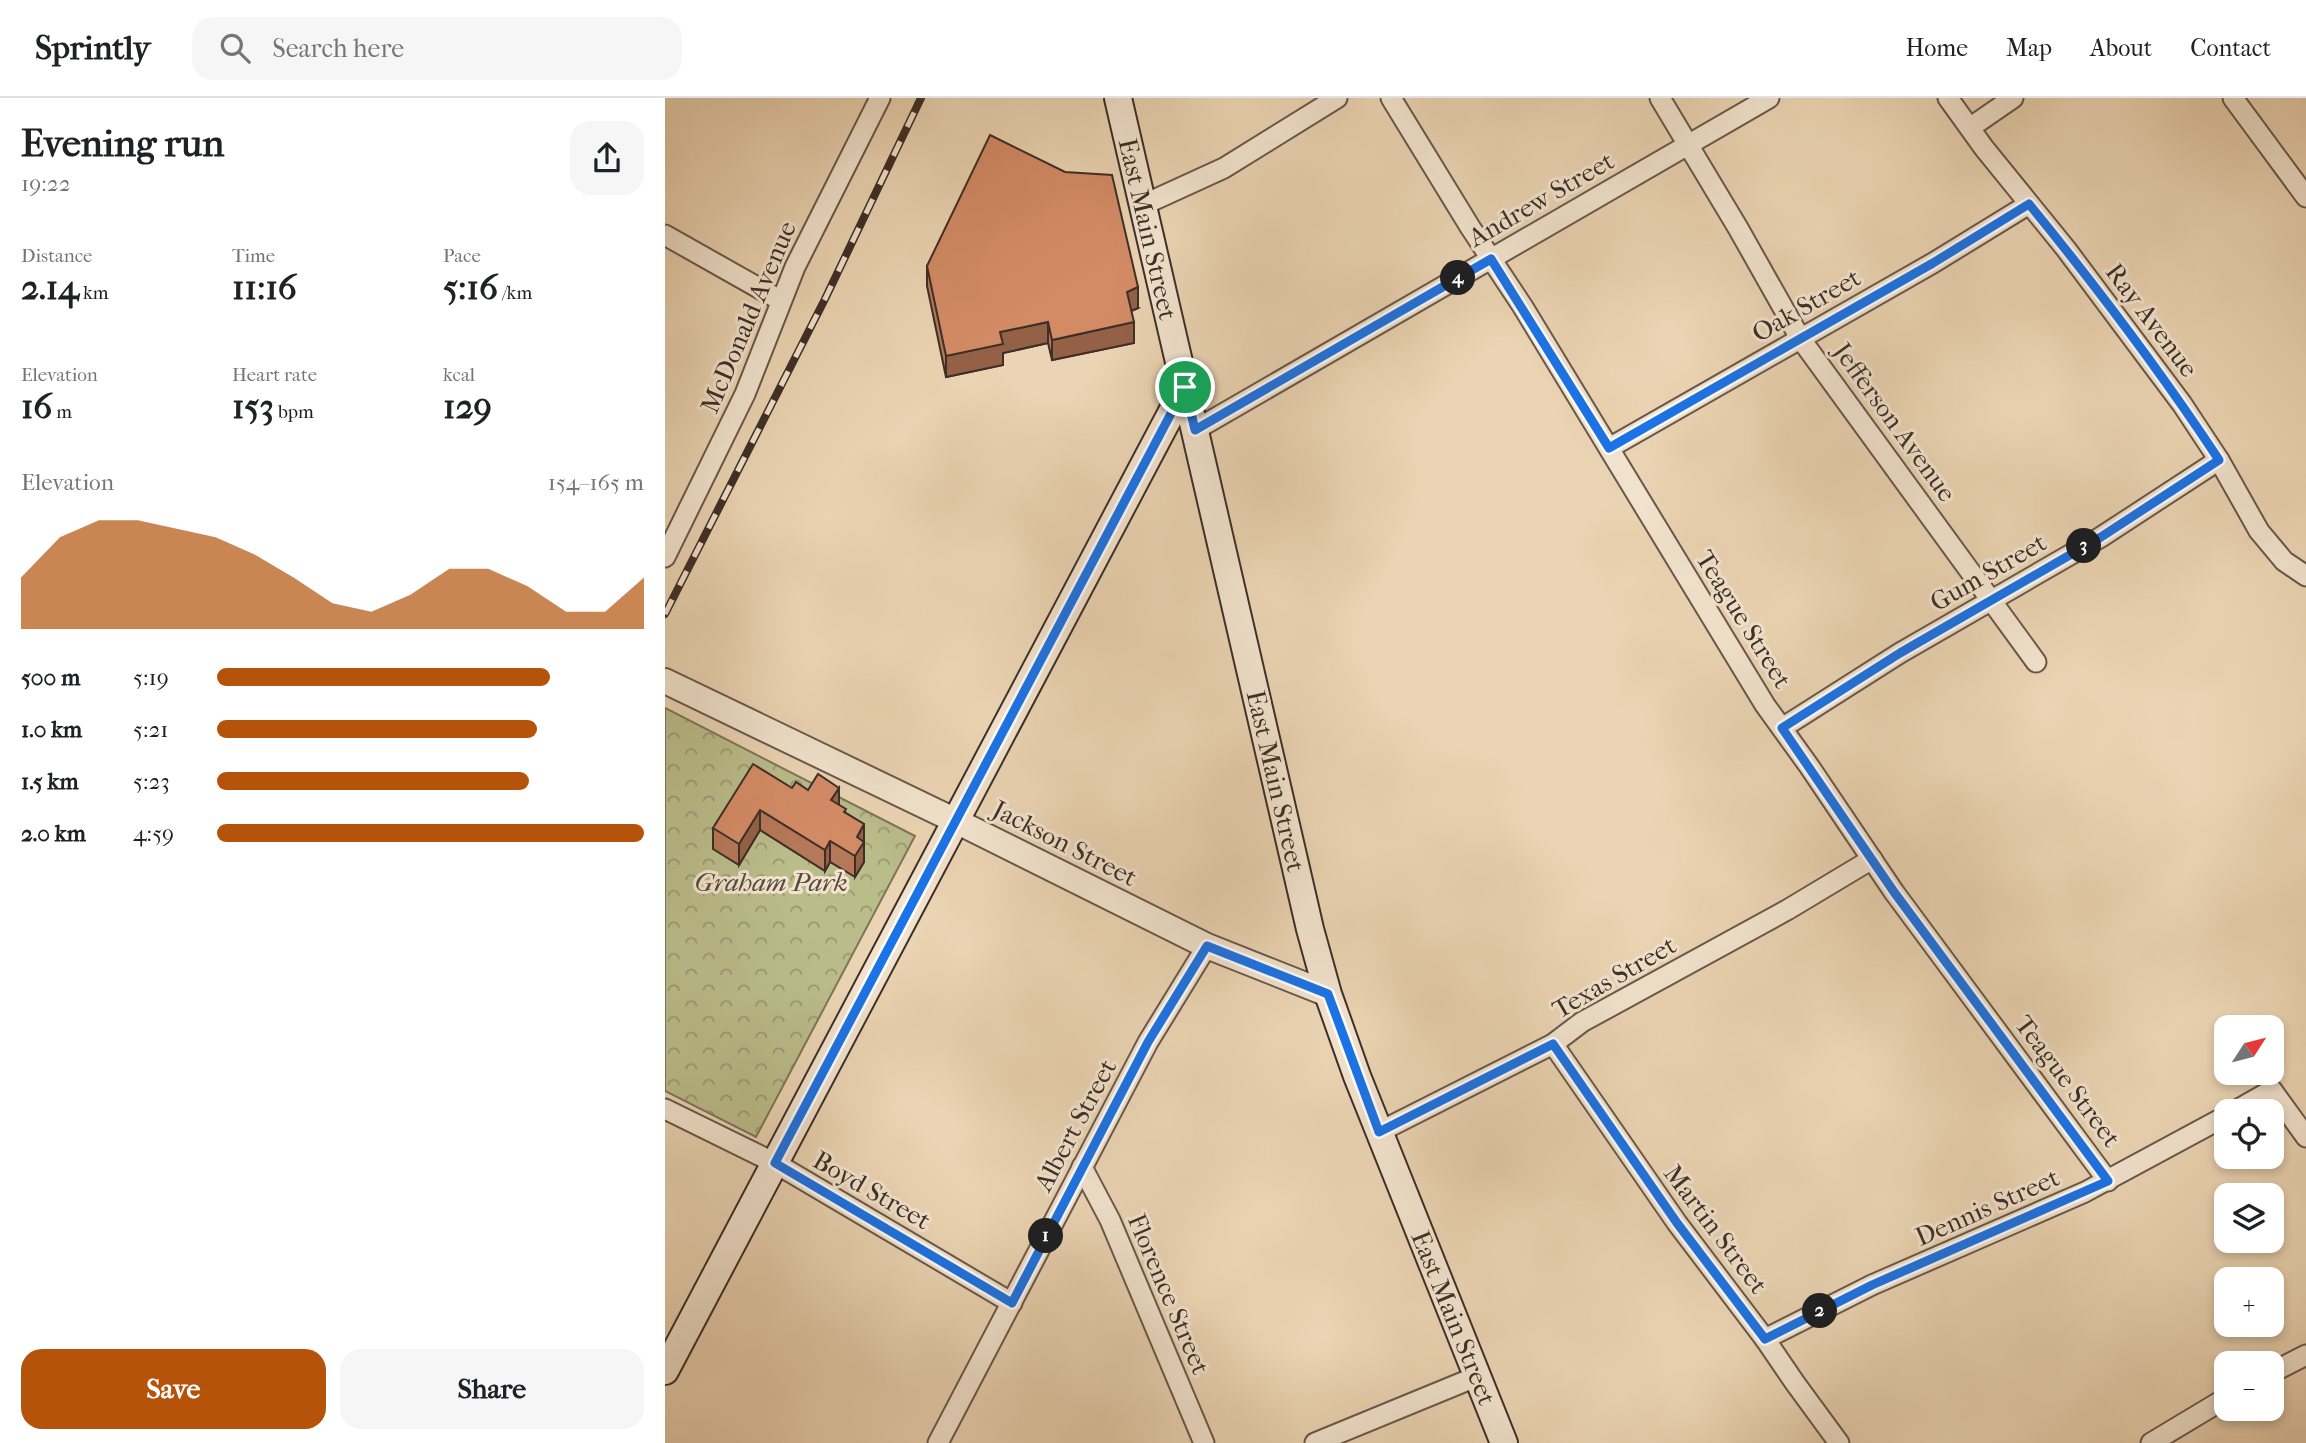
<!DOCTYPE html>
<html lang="en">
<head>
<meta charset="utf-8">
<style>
  :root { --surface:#fff; --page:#f6f6f6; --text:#202124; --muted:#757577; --line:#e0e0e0; --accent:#b45309 }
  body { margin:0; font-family:"IM FELL French Canon",serif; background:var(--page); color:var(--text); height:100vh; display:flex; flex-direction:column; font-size:26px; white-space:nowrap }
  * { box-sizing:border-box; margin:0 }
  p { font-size:23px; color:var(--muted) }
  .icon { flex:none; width:38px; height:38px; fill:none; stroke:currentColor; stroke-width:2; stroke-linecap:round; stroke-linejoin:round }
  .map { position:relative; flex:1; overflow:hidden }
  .panel { display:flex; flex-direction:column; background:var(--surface); width:665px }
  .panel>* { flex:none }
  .needle { width:46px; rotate:54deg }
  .controls { position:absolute; left:1549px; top:917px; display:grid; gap:14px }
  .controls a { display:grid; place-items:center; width:70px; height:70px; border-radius:14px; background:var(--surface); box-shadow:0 4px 10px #0003; font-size:35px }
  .pin { position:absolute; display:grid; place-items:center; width:60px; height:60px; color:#fff; margin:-30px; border:4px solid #fff; border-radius:50%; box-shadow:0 2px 7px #0007 }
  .km { position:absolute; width:35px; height:35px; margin:-18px; border-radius:50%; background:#222; color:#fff; font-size:19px; line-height:35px; text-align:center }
  .round { display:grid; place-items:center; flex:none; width:74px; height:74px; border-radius:21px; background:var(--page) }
  .overview { display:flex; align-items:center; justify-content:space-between; height:119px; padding:0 21px }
  h1 { font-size:38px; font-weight:800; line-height:52px }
  .figures { display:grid; grid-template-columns:repeat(3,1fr); gap:10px; height:119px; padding:7px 21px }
  .figures div { display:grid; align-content:center }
  .figures b { font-size:35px; font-weight:800 }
  .figures small { font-size:19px; font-weight:400 }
  .figures p { font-size:19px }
  .chart { height:196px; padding:14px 21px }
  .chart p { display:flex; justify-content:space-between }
  .chart svg { width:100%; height:126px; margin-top:7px; fill:var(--accent); opacity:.7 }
  .primary-button { display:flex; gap:14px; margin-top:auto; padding:14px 21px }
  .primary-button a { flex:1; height:80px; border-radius:21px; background:var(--accent); color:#fff; font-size:28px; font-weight:800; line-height:80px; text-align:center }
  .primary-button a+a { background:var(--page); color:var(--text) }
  ul { padding:0 21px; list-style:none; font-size:23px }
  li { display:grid; grid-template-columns:112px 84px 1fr; align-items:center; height:52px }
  li i { height:18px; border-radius:9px; background:var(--accent) }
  header { display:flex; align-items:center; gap:42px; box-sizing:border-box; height:98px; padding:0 35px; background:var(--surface); border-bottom:2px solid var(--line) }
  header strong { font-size:33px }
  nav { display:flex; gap:38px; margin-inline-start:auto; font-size:24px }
  .search { width:490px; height:63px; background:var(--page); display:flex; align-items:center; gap:18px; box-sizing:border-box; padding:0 24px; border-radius:21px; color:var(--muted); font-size:26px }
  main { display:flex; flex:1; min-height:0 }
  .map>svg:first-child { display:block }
</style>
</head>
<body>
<header>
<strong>Sprintly</strong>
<div class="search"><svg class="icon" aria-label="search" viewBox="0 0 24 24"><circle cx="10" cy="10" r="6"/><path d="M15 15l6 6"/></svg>Search here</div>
<nav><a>Home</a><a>Map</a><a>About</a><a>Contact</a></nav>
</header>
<main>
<section class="panel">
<div class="overview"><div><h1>Evening run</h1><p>19:22</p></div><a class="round"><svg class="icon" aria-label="share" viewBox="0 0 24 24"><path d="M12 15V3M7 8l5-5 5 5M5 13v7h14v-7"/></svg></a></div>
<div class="figures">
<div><p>Distance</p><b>2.14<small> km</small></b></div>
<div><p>Time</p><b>11:16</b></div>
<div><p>Pace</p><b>5:16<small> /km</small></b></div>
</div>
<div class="figures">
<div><p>Elevation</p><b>16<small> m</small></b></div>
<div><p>Heart rate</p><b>153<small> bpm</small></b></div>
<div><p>kcal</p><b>129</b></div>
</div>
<div class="chart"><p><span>Elevation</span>154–165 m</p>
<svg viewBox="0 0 160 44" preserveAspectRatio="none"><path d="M0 44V26L10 12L20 6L30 6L40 9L50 12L60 18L70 26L80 35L90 38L100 32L110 23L120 23L130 29L140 38L150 38L160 26V44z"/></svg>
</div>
<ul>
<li><b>500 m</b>5:19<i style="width:78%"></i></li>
<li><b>1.0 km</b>5:21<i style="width:75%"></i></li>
<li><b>1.5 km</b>5:23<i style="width:73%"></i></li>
<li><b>2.0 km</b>4:59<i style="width:100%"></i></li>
</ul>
<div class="primary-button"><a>Save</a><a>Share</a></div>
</section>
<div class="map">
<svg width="1641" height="1345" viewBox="0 0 1641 1345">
  <defs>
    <pattern id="park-crowns" width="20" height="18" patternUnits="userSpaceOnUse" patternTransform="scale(1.75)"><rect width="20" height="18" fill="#babc8a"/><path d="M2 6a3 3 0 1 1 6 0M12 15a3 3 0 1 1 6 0" fill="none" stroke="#989971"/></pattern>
  </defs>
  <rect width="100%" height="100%" fill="#ebd4b3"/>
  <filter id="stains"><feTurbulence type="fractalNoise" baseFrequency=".00286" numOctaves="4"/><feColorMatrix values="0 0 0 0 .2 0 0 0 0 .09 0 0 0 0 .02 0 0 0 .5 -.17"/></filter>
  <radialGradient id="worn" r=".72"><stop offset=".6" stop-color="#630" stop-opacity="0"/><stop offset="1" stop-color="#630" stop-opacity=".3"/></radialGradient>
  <!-- park -->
  <polygon fill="url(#park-crowns)" stroke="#7c7659" stroke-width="2" points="0,610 250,738 91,1039 0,993"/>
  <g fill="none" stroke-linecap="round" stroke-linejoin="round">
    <defs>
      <g id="minor">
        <polyline points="726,0 805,129 858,209 1100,607 1144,668 1229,794 1443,1083"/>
        <polyline points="995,0 1073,130 1135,240 1371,564"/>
        <polyline points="1283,0 1319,50 1401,151 1517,306 1554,362 1594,433 1619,463 1641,478"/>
        <polyline points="1568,0 1641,99"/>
        <polyline points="1306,29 1348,0"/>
        <polyline points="478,107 559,70 672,0"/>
        <polyline points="0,137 115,202"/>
        <polyline points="530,332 1104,0"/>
        <polyline points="944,350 1268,165 1364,106"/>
        <polyline points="0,459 80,296 130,169 215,0"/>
        <polyline points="1117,630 1235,555 1436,439 1554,362"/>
        <polyline points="888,946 1012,1125 1100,1241 1130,1285 1174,1345"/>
        <polyline points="0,1011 110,1065 347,1205"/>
        <polyline points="1570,1013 1607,992 1641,1039"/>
        <polyline points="714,1034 888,946 917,924 1122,812 1207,761"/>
        <polyline points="417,1069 445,1122 539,1345"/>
        <polyline points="1100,1241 1207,1187 1420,1094 1561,1018"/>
        <polyline points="1606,1275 1641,1257"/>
        <polyline points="273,1345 483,944 542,848"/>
        <polyline points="650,1345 813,1278"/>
        <polyline points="1486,1345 1561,1300"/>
      </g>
      <polyline id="tertiary" points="0,583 291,723 542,848 663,896"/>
      <g id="secondary">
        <polyline points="453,0 645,831 663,896 692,978 839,1345"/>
        <polyline points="0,1273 520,289"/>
      </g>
    </defs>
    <!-- minor casing -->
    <use href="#minor" stroke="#68584b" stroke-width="23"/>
    <!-- tertiary casing -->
    <use href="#tertiary" stroke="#68584b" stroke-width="28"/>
    <!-- secondary casing -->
    <use href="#secondary" stroke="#3d2f28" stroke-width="30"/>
    <!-- minor -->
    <use href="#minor" stroke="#f2e3ce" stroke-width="19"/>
    <!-- tertiary -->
    <use href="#tertiary" stroke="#f2e3ce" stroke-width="24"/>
    <!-- secondary -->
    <use href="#secondary" stroke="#f2e3ce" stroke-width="26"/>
    <defs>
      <polyline id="rail" points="0,516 160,201 256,0"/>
    </defs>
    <!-- rail casing -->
    <use href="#rail" stroke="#3d2f28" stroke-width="8"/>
    <!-- rail -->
    <use href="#rail" stroke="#f2e3ce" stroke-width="5" stroke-dasharray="16" stroke-linecap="butt"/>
  </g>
  <!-- wall -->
  <g fill="#b57858" stroke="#3d2f28" stroke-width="2">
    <polygon points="262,168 473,210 466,213 469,245 387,262 383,245 338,255 338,267 281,279 262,188"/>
    <polygon points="127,690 174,707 181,715 199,726 199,764 190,779 165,764 160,773 95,732 74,767 48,751 48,730"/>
  </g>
  <!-- shaded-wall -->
  <g fill="#946147" stroke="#3d2f28" stroke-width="2">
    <polygon points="473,189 473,210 462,215 462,194"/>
    <polygon points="383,224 383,245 338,255 338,267 281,279 281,258 335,234"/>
    <polygon points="469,224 469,245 387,262 387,242"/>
    <polygon points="174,690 174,711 166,702"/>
    <polygon points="95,712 95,732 74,767 74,746"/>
    <polygon points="199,726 199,764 190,779 190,758 192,739"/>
    <polygon points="165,743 165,764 160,773 160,752"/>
  </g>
  <!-- building -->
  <g fill="#d38b66" stroke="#3d2f28" stroke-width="2">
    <polygon points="325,37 400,74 447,77 473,189 462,194 469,224 387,242 383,224 335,234 338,246 281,258 262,168"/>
    <polygon points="88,666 127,690 131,684 143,692 153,676 174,690 166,702 181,711 179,714 199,726 192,739 199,744 190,758 165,743 160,752 95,712 74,746 48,730"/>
  </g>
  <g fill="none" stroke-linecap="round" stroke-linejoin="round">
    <defs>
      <path id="route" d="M 1364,106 C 1431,188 1496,274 1554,362 L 1436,439 L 1235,555 L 1117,630 L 1229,794 L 1443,1083 L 1207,1187 L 1100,1241 L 1012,1125 L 888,946 L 714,1034 L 663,896 L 542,848 L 483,944 L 347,1205 L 110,1065 L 520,289 L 530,332 L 826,161 L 944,350 L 1268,165 Z"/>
    </defs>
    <!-- route casing -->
    <use href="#route" stroke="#fff" stroke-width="14"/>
    <!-- route -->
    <use href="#route" stroke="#1a73e8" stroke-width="9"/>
  </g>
  <g text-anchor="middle" stroke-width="6" stroke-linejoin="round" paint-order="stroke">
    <!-- street labels -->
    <g font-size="26" fill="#3d2f28" stroke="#f2e3ce">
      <text transform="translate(876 101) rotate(-30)" y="9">Andrew Street</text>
      <text transform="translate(483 131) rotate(77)" y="9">East Main Street</text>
      <text transform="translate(1141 207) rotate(-30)" y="9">Oak Street</text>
      <text transform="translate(83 219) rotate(-67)" y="9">McDonald Avenue</text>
      <text transform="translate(1487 222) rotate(53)" y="9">Ray Avenue</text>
      <text transform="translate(1230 324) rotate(54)" y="9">Jefferson Avenue</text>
      <text transform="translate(1323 474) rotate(-30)" y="9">Gum Street</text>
      <text transform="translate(1079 521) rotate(58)" y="9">Teague Street</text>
      <text transform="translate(611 683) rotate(77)" y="9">East Main Street</text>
      <text transform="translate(400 745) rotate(27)" y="9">Jackson Street</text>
      <text transform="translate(949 879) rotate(-30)" y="9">Texas Street</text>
      <text transform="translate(1403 983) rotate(53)" y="9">Teague Street</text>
      <text transform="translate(410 1027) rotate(-62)" y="9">Albert Street</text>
      <text transform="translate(207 1092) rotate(30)" y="9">Boyd Street</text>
      <text transform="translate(1322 1109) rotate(-24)" y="9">Dennis Street</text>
      <text transform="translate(1051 1131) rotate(53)" y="9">Martin Street</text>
      <text transform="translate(504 1196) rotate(67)" y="9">Florence Street</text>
      <text transform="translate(789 1220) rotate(68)" y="9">East Main Street</text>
    </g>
    <!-- park labels -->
    <g font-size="26" font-style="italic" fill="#564b3c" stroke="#f2e3ce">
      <text x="106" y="793">Graham Park</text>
    </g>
  </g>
  <rect width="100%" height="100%" filter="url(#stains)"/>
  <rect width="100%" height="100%" fill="url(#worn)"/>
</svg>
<div class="controls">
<a><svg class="needle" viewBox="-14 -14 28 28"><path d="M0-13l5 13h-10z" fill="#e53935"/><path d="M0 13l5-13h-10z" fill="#757577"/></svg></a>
<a><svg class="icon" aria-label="locate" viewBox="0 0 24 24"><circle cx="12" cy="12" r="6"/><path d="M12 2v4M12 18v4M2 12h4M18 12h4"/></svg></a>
<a><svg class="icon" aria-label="layers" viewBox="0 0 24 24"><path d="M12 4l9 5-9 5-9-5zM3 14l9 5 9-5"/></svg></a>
<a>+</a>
<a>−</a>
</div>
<div class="pin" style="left:520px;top:289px;background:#1e9e55"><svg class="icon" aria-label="arrive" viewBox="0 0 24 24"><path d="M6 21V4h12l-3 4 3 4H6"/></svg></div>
<b class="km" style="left:381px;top:1138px">1</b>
<b class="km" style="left:1155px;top:1213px">2</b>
<b class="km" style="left:1419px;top:448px">3</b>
<b class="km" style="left:793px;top:180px">4</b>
</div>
</main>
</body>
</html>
